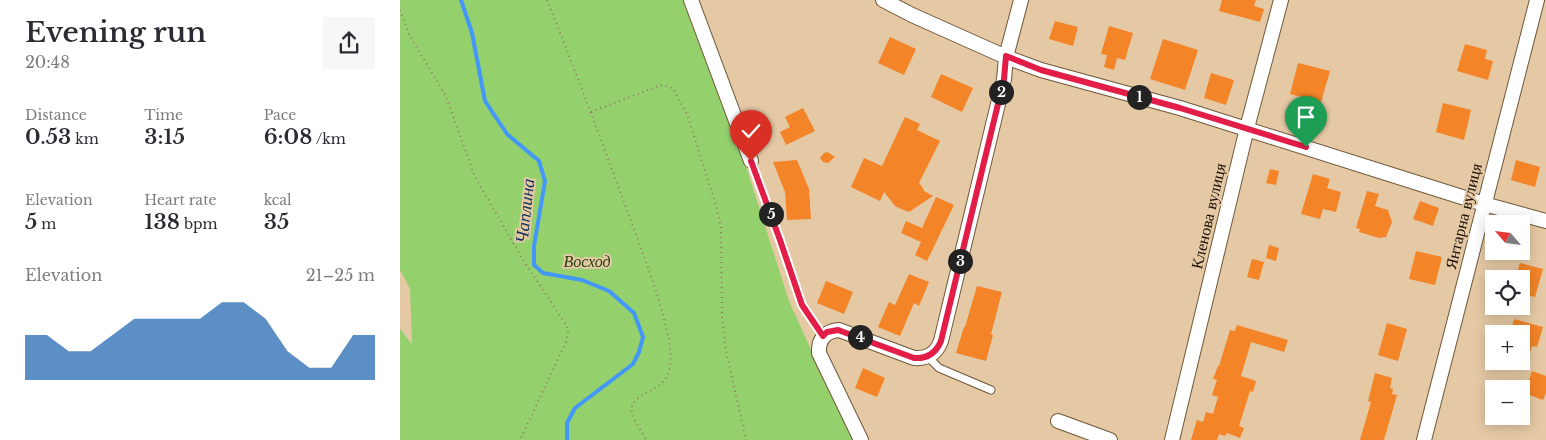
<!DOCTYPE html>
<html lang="en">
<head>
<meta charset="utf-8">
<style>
  :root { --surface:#fff; --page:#f7f7f7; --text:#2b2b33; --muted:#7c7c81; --accent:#1660af }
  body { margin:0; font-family:"Libre Baskerville",serif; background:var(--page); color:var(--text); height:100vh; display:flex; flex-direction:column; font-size:19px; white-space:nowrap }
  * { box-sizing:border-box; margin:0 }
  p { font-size:16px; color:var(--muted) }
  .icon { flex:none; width:28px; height:28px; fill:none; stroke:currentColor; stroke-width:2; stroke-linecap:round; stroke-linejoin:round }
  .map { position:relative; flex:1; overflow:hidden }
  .sheet { display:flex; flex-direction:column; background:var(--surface); width:400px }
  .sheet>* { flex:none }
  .needle { width:32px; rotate:298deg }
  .tools { position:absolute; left:1085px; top:215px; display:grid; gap:10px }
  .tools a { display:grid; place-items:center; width:45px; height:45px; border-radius:0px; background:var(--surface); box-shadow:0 2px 12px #0003; font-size:25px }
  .pin { position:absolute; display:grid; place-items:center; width:42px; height:42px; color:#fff; margin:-51px -21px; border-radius:50% 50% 50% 0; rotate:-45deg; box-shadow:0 0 5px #0007 }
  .pin .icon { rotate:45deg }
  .km { position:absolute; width:25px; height:25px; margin:-12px; border-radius:50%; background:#222; color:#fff; font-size:14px; line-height:25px; text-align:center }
  .round { display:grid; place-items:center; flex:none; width:52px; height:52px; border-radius:0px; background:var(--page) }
  .summary { display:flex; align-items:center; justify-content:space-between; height:85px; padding:0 25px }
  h1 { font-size:28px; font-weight:600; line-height:38px }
  .metrics { display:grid; grid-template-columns:repeat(3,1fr); gap:8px; height:85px; padding:5px 25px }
  .metrics div { display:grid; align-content:center }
  .metrics b { font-size:21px; font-weight:600 }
  .metrics small { font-size:14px; font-weight:400 }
  .metrics p { font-size:14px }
  .chart { height:140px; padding:10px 25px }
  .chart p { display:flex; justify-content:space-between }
  .chart svg { width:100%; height:90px; margin-top:5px; fill:var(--accent); opacity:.7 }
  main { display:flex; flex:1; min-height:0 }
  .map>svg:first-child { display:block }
</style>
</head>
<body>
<main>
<section class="sheet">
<div class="summary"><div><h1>Evening run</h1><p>20:48</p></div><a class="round"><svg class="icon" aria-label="share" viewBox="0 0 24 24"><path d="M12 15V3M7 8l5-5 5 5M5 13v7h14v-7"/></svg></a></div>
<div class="metrics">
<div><p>Distance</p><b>0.53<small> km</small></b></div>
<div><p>Time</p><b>3:15</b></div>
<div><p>Pace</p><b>6:08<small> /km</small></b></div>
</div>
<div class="metrics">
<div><p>Elevation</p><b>5<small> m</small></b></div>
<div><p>Heart rate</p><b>138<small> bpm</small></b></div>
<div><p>kcal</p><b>35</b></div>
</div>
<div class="chart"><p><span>Elevation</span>21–25 m</p>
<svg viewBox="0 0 160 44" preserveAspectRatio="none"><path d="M0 44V22L10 22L20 30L30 30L40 22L50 14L60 14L70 14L80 14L90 6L100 6L110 14L120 30L130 38L140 38L150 22L160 22V44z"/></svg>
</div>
</section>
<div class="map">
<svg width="1146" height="440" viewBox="0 0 1146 440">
  <rect width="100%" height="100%" fill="#e5c9a5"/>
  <!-- green -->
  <polygon fill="#94d16d" points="0,0 283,0 338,141 389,301 435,403 455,440 0,440 0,329 12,344 10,289 0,270"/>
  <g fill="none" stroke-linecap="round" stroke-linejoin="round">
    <!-- stream -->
    <polyline stroke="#4397f9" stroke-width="4" points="61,0 72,33 85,101 107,134 139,161 145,181 134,246 134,265 143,273 182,280 209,291 234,313 243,337 239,352 233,364 175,408 167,423 167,440"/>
  </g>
  <!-- building -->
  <g fill="#f38428">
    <polygon points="822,0 856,0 854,6 864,9 860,22 819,11"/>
    <polygon points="655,21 678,27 673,46 649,39"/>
    <polygon points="709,26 733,33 725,60 717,58 714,70 704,67 707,55 701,54"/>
    <polygon points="490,37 516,49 504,75 478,63"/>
    <polygon points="763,39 798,50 785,90 750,79"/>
    <polygon points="1065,44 1087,50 1085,59 1093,61 1088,80 1057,71"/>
    <polygon points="898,63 930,71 921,102 890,94"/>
    <polygon points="811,73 834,80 826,105 804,98"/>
    <polygon points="541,74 573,88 562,112 531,97"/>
    <polygon points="1043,103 1071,110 1064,140 1036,132"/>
    <polygon points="403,108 415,131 386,145 380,132 390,127 385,117"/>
    <polygon points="505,117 520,124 517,130 540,141 519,183 523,188 524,191 533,196 509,212 501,209 495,206 484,192 480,201 451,187 464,158 482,166"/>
    <polygon points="426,152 429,153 435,157 428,163 423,162 420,158 423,154"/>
    <polygon points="397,160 409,189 411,219 387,220 385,192 373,162"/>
    <polygon points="1116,160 1140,167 1135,187 1111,180"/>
    <polygon points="870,169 879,171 876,185 866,183"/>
    <polygon points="913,174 930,179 927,188 941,192 936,212 923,209 920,219 901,214"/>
    <polygon points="967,191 979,194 975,206 988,210 992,222 986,237 979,238 959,232 960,229 956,228"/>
    <polygon points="536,197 554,205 527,261 515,255 521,242 501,233 506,221 522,228"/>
    <polygon points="1020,201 1039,208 1033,226 1013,219"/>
    <polygon points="869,245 879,248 876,261 866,258"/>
    <polygon points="1016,251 1042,257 1035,285 1009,279"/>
    <polygon points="852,259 864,262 859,280 847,277"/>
    <polygon points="1120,263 1143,269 1135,297 1121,294 1121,279 1115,279"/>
    <polygon points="509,274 529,282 519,306 514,303 500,336 478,327 489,302 495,305"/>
    <polygon points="426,281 453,292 444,314 417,303"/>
    <polygon points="577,286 602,292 591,334 593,335 586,361 556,353 564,327 565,327"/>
    <polygon points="1114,319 1143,327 1137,347 1132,346 1129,356 1121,353 1121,334 1110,334"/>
    <polygon points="987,323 1007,329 998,361 978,355"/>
    <polygon points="837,325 888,340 884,352 851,342 841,376 856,381 853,392 850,391 839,426 844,428 840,438 827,433 825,436 819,434 817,440 791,440 797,420 803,422 806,412 813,414 818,397 812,395 817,380 813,379 818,366 819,366 830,330 835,331"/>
    <polygon points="463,368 485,378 477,397 455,388"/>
    <polygon points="1132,371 1146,376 1146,393 1143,400 1124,393"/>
    <polygon points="975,373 992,378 990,388 993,389 992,394 997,395 984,440 960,440 971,402 968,401"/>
  </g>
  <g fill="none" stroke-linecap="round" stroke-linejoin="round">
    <defs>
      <polyline id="lane" points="528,357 539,368 591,390"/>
      <g id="street">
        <polyline points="291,0 351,161"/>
        <polyline points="483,0 512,15 606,57 641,70 780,108 1084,204 1146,221"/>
        <polyline points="658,421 710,440"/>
        <path d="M 461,440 L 419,353 C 418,340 425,331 439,330 L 514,358 C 527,359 536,354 541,341 L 604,79 L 606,57 L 621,0"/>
        <polyline points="772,440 847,128 881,0"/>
        <polyline points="1024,440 1137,0"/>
      </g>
    </defs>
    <!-- lane casing -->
    <use href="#lane" stroke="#6e5636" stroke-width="9"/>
    <!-- street casing -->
    <use href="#street" stroke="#6e5636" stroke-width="16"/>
    <!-- path -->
    <g stroke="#8e7a60" stroke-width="2" stroke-dasharray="1 4" stroke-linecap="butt">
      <path d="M 147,0 C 175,70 202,142 228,213 C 243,254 259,294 268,336 C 271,349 273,369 265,380 C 257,392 228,395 232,413 C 233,420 243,433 246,440"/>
      <polyline points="0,10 10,36 46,96 74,175 123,260 167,326 168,332 166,342 120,440"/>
      <polyline points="191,112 261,85 273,88 288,117 315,202 321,227 322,317 326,351 346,440"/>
      <polyline points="355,173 380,240 402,305 416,326"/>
    </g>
    <!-- lane -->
    <use href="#lane" stroke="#fff" stroke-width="7"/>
    <!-- street -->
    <use href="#street" stroke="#fff" stroke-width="14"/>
  </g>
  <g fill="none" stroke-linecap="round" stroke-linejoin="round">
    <defs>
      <path id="route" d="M 351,161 L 380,240 L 402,305 L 423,336 L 427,332 L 438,330 L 514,358 C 527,359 536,353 541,341 L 604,79 L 606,56 L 641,70 L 780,108 L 906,147"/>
    </defs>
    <!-- route casing -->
    <use href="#route" stroke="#fff" stroke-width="10"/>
    <!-- route -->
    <use href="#route" stroke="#e11d48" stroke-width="6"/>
  </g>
  <g text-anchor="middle" stroke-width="4" stroke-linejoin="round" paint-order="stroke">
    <!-- street labels -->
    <g font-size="16" fill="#180e03" stroke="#e5c9a5">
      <text transform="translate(808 216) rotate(-77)" y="6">Кленова вулиця</text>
      <text transform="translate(1063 216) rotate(-76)" y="6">Янтарна вулиця</text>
    </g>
    <!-- park labels -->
    <g font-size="16" font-style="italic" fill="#243f10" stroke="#e5c9a5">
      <text x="187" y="267">Восход</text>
    </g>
    <!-- water labels -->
    <g font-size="18" font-style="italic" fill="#123259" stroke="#e5c9a5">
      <text transform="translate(125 211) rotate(-84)" y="6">Чаплина</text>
    </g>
  </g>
</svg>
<div class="tools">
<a><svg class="needle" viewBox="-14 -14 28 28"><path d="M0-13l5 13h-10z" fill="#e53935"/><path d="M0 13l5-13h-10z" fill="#7c7c81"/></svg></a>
<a><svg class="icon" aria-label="locate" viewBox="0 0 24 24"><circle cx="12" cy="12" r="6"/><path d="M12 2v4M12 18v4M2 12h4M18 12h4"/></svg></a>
<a>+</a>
<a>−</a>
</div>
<div class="pin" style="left:906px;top:147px;background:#1e9e55"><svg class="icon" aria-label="arrive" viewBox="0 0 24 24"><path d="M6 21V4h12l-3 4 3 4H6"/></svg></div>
<div class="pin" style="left:351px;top:161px;background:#d93025"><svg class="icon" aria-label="check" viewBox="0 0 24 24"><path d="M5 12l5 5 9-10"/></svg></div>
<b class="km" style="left:739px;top:97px">1</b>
<b class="km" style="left:601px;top:92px">2</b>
<b class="km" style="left:560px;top:261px">3</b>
<b class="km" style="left:460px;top:337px">4</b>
<b class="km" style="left:371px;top:214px">5</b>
</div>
</main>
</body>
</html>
